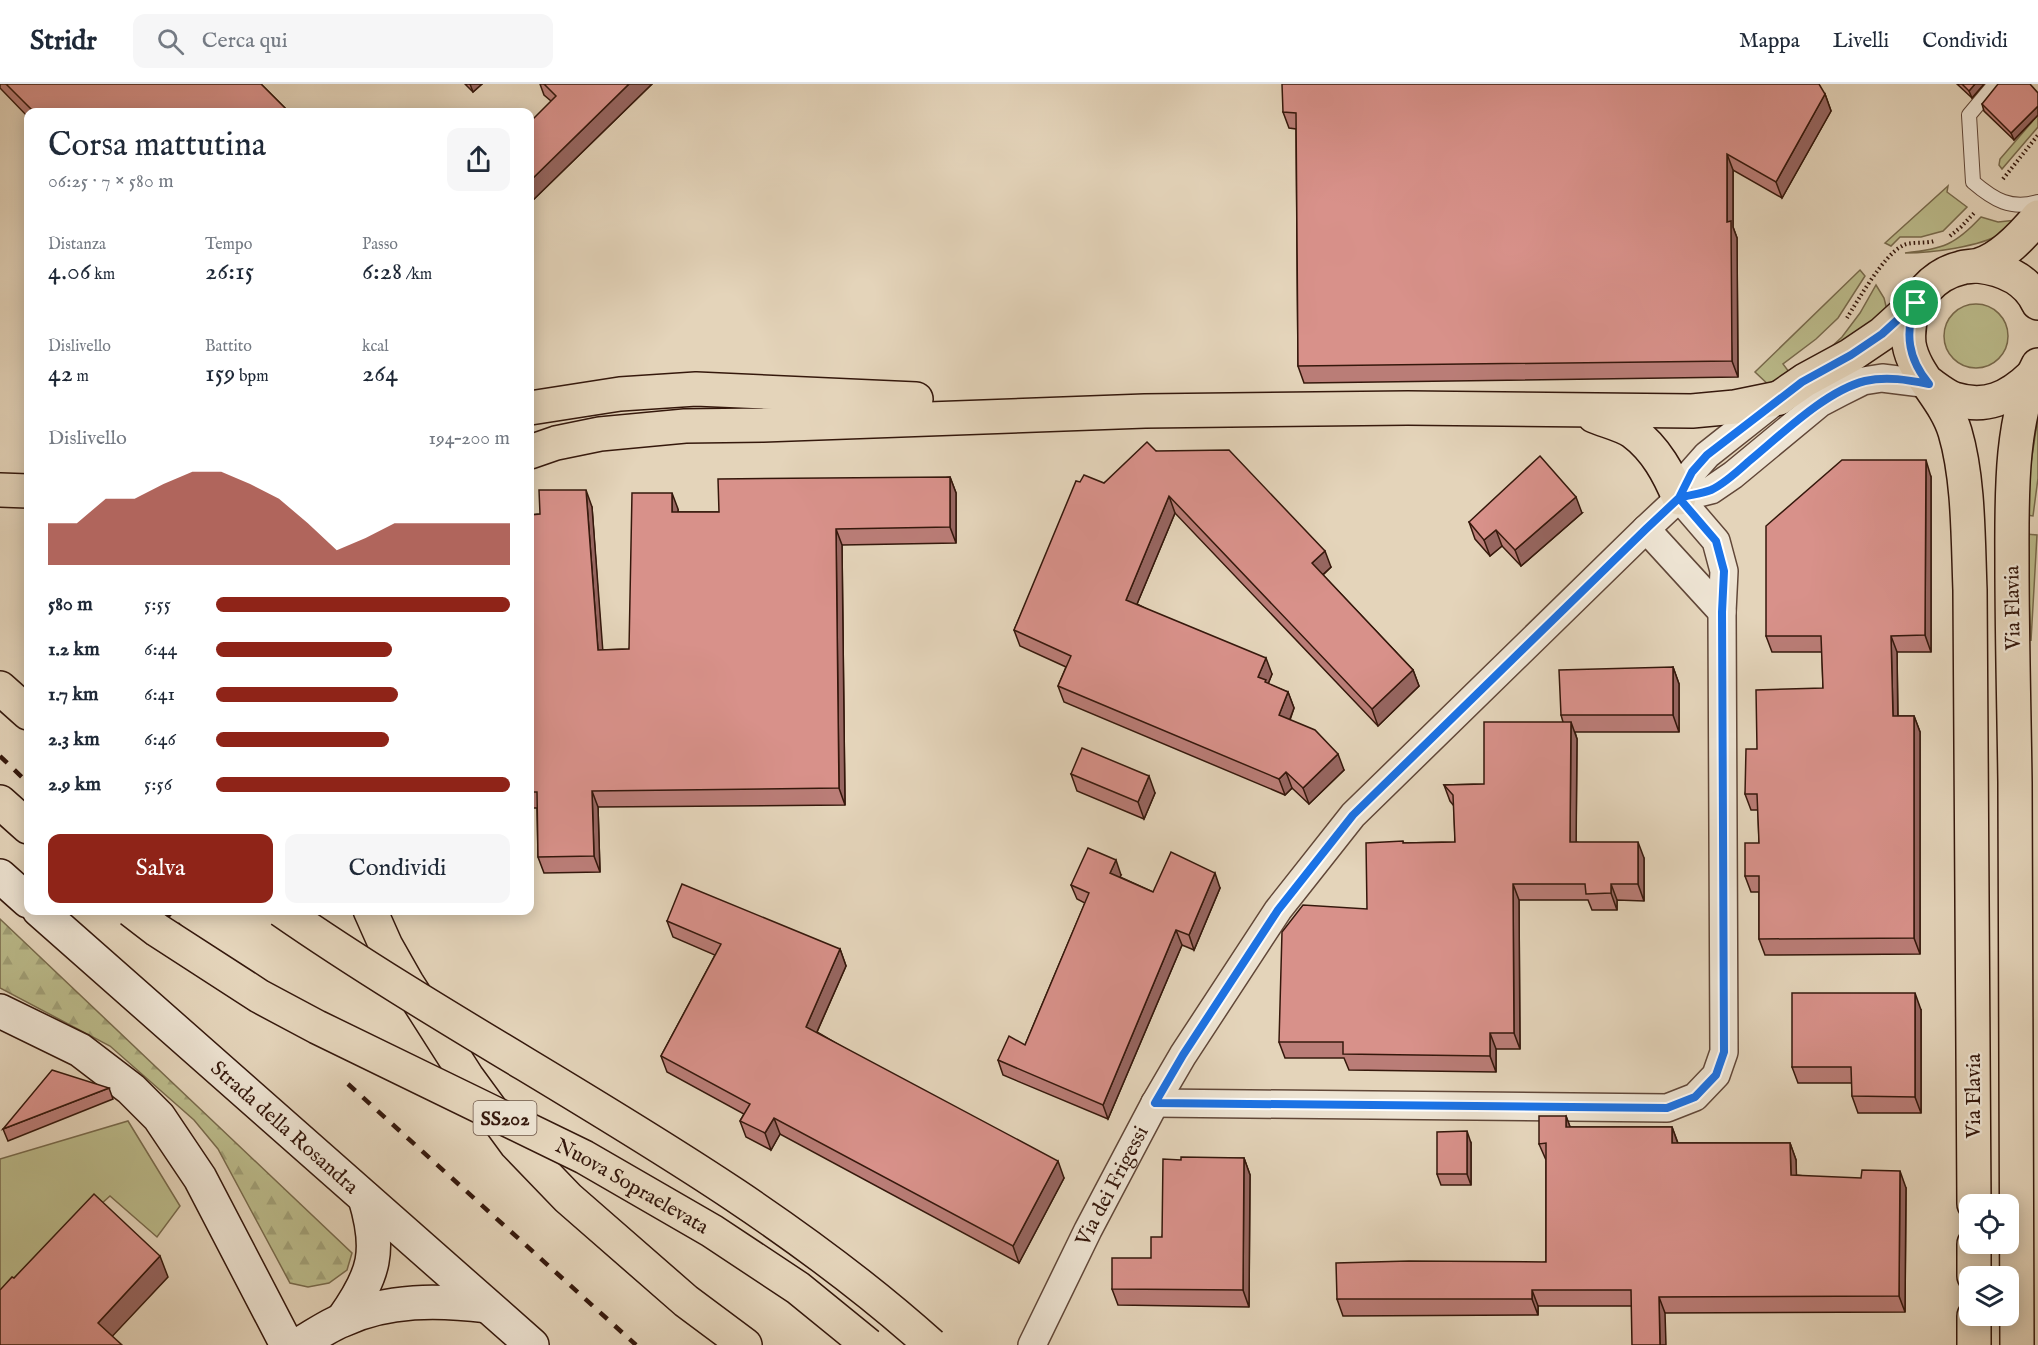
<!DOCTYPE html>
<html lang="it">
<head>
<meta charset="utf-8">
<style>
  :root { --surface:#fff; --page:#f6f6f7; --text:#1f2937; --muted:#747a83; --line:#e0e1e3; --accent:#8f2418 }
  body { margin:0; font-family:"IM FELL English",serif; background:var(--page); color:var(--text); height:100vh; display:flex; flex-direction:column; font-size:22px; white-space:nowrap }
  * { box-sizing:border-box; margin:0 }
  p { font-size:20px; color:var(--muted) }
  .icon { flex:none; width:33px; height:33px; fill:none; stroke:currentColor; stroke-width:2; stroke-linecap:round; stroke-linejoin:round }
  .map { position:relative; flex:1; overflow:hidden }
  .panel { position:absolute; left:24px; top:24px; width:510px; height:807px; display:flex; flex-direction:column; background:var(--surface); border-radius:12px; box-shadow:0 3px 15px #0003 }
  .panel>* { flex:none }
  .fabs { position:absolute; left:1959px; top:1110px; display:grid; gap:12px }
  .fabs a { display:grid; place-items:center; width:60px; height:60px; border-radius:12px; background:var(--surface); box-shadow:0 3px 15px #0003; font-size:30px }
  .pin { position:absolute; display:grid; place-items:center; width:51px; height:51px; color:#fff; margin:-26px; border:3px solid #fff; border-radius:50%; box-shadow:0 2px 6px #0007 }
  .round { display:grid; place-items:center; flex:none; width:63px; height:63px; border-radius:12px; background:var(--page) }
  .head { display:flex; align-items:center; justify-content:space-between; height:102px; padding:0 24px }
  h1 { font-size:33px; font-weight:600; line-height:45px }
  .metrics { display:grid; grid-template-columns:repeat(3,1fr); gap:9px; height:102px; padding:6px 24px }
  .metrics div { display:grid; align-content:center }
  .metrics b { font-size:26px; font-weight:600 }
  .metrics small { font-size:16px; font-weight:400 }
  .metrics p { font-size:16px }
  .chart { height:168px; padding:12px 24px }
  .chart p { display:flex; justify-content:space-between }
  .chart svg { width:100%; height:108px; margin-top:6px; fill:var(--accent); opacity:.7 }
  .primary-button { display:flex; gap:12px; margin-top:auto; padding:12px 24px }
  .primary-button a { flex:1; height:69px; border-radius:12px; background:var(--accent); color:#fff; font-size:24px; font-weight:600; line-height:69px; text-align:center }
  .primary-button a+a { background:var(--page); color:var(--text) }
  ul { padding:0 24px; list-style:none; font-size:20px }
  li { display:grid; grid-template-columns:96px 72px 1fr; align-items:center; height:45px }
  li i { height:15px; border-radius:8px; background:var(--accent) }
  header { display:flex; align-items:center; gap:36px; box-sizing:border-box; height:84px; padding:0 30px; background:var(--surface); border-bottom:2px solid var(--line) }
  header strong { font-size:28px }
  nav { display:flex; gap:33px; margin-inline-start:auto; font-size:21px }
  .search { width:420px; height:54px; background:var(--page); display:flex; align-items:center; gap:15px; box-sizing:border-box; padding:0 21px; border-radius:12px; color:var(--muted); font-size:22px }
  .map>svg:first-child { display:block }
</style>
</head>
<body>
<header>
<strong>Stridr</strong>
<div class="search"><svg class="icon" aria-label="search" viewBox="0 0 24 24"><circle cx="10" cy="10" r="6"/><path d="M15 15l6 6"/></svg>Cerca qui</div>
<nav><a>Mappa</a><a>Livelli</a><a>Condividi</a></nav>
</header>
<div class="map">
<svg width="2038" height="1261" viewBox="0 0 2038 1261">
  <defs>
    <pattern id="forest-firs" width="22" height="20" patternUnits="userSpaceOnUse" patternTransform="scale(1.5)"><rect width="22" height="20" fill="#bbbb8b"/><path d="M5 1l3.5 6h-7zM16 11l3.5 6h-7z" fill="#a1a077"/></pattern>
  </defs>
  <rect width="100%" height="100%" fill="#e4d4ba"/>
  <filter id="stains"><feTurbulence type="fractalNoise" baseFrequency=".00333" numOctaves="4"/><feColorMatrix values="0 0 0 0 .2 0 0 0 0 .09 0 0 0 0 .02 0 0 0 .5 -.17"/></filter>
  <radialGradient id="worn" r=".72"><stop offset=".6" stop-color="#630" stop-opacity="0"/><stop offset="1" stop-color="#630" stop-opacity=".3"/></radialGradient>
  <!-- green -->
  <g fill="#bbbb8b" stroke="#786a4c" stroke-width="1.5">
    <polygon points="2038,31 2038,43 2002,85 1999,81 2000,75"/>
    <polygon points="1948,102 1947,108 1967,123 1943,147 1921,153 1900,153 1891,162 1885,159"/>
    <path d="M 1981,133 L 1998,138 L 2017,136 C 2012,140 2008,145 2003,149 C 1979,163 1932,169 1905,169 C 1943,165 1955,161 1981,133 Z"/>
    <polygon points="1860,186 1865,192 1838,234 1816,255 1783,280 1792,292 1772,304 1755,288"/>
    <polygon points="1876,201 1884,214 1887,226 1816,277 1842,253 1860,229"/>
    <circle cx="1976" cy="252" r="32"/>
    <polygon points="2038,333 2038,394 2033,432 2027,431 2028,399"/>
    <polygon points="2026,450 2037,451 2031,557"/>
    <polygon points="128,1037 180,1122 157,1153 110,1112 0,1211 0,1075"/>
  </g>
  <!-- forest -->
  <polygon fill="url(#forest-firs)" stroke="#786a4c" stroke-width="1.5" points="0,835 352,1169 347,1186 329,1199 308,1203 290,1199 218,1065 194,1036 110,962 0,904"/>
  <g fill="none" stroke-linecap="round" stroke-linejoin="round">
    <defs>
      <path id="lane" d="M 1995,0 L 1969,31 L 1973,98 C 1994,116 2011,126 2038,118"/>
      <g id="street">
        <polyline points="1679,414 1711,406 1733,391 1820,319 1841,308 1863,297 1882,294 1930,300"/>
        <polyline points="1646,445 1722,528"/>
        <polyline points="1155,1019 1667,1024 1695,1013 1716,991 1724,968 1722,528 1724,487 1716,457 1679,414"/>
        <path id="s1" d="M 1032,1261 L 1088,1146 L 1155,1019 L 1183,971 L 1278,826 L 1353,731 L 1646,445 L 1679,414 L 1692,388 L 1707,371 L 1779,314"/>
      </g>
      <g id="secondary">
        <polyline points="0,792 28,817"/>
        <path id="s2" d="M 39,826 L 532,1261"/>
        <polyline points="0,927 80,966 131,1005 159,1033 200,1094 287,1261"/>
        <path d="M 343,1235 C 375,1190 381,1167 365,1114"/>
        <path d="M 298,1261 C 313,1253 327,1242 343,1236 C 388,1215 439,1216 487,1222"/>
      </g>
      <g id="primary">
        <path d="M 1978,182 C 2003,185 2027,195 2038,219"/>
        <path d="M 1930,300 C 1937,305 1946,312 1954,315 C 1986,325 2009,314 2032,292"/>
        <polyline points="1779,314 1805,296 1851,271 1882,250 1916,219"/>
        <path d="M 1974,1120 L 1970,506 C 1968,457 1969,395 1955,348 C 1945,314 1914,291 1909,260 C 1907,239 1913,220 1926,205 C 1935,195 1948,187 1961,184 C 1966,182 1973,183 1979,181 C 2002,174 2023,151 2038,133"/>
        <polyline points="1974,1160 1974,1192"/>
        <polyline points="1974,1232 1974,1261"/>
        <path d="M 2017,1261 C 2016,1073 2017,885 2015,698 C 2014,625 2012,553 2012,480 C 2012,420 2009,335 2038,281"/>
      </g>
      <g id="highway">
        <polyline points="530,324 620,310 696,305 916,315"/>
        <path d="M 1594,332 C 1606,337 1623,341 1633,348 C 1656,365 1669,390 1679,414"/>
        <polyline points="530,368 556,359 600,350 685,342 763,341 1145,327 1408,324 1692,327 1735,323 1779,314"/>
        <polyline points="0,406 28,407"/>
        <polyline points="0,604 28,629"/>
        <polyline points="0,718 28,743"/>
        <polyline points="370,826 386,862 407,899 467,993 516,1060 568,1114 686,1217 745,1261"/>
      </g>
    </defs>
    <!-- lane casing -->
    <use href="#lane" stroke="#614738" stroke-width="16"/>
    <!-- street casing -->
    <use href="#street" stroke="#614738" stroke-width="30"/>
    <!-- secondary casing -->
    <use href="#secondary" stroke="#35180c" stroke-width="36"/>
    <!-- primary casing -->
    <use href="#primary" stroke="#35180c" stroke-width="36"/>
    <!-- highway casing -->
    <use href="#highway" stroke="#35180c" stroke-width="36"/>
    <!-- path -->
    <g stroke="#35180c" stroke-width="4" stroke-dasharray="1.5 3" stroke-linecap="butt">
      <polyline points="2003,95 2038,51"/>
      <polyline points="1950,152 1961,143 1975,128"/>
      <path d="M 1847,234 C 1858,216 1884,171 1902,162 C 1910,157 1925,160 1934,157"/>
    </g>
    <!-- lane -->
    <use href="#lane" stroke="#ede3d2" stroke-width="14"/>
    <!-- street -->
    <use href="#street" stroke="#ede3d2" stroke-width="27"/>
    <!-- secondary -->
    <use href="#secondary" stroke="#ede3d2" stroke-width="33"/>
    <!-- primary -->
    <use href="#primary" stroke="#e4d4ba" stroke-width="33"/>
    <!-- highway -->
    <use href="#highway" stroke="#e4d4ba" stroke-width="33"/>
    <!-- rail -->
    <g stroke="#35180c" stroke-width="4.5" stroke-dasharray="10 10" stroke-linecap="butt">
      <polyline points="0,672 28,699"/>
      <polyline points="163,826 201,863"/>
      <polyline points="348,1000 636,1261"/>
    </g>
    <defs>
      <g id="highway-bridge">
        <path id="s3" d="M 131,826 L 157,846 L 259,912 L 317,943 L 584,1073 L 712,1147 L 798,1204 L 868,1261"/>
        <path d="M 281,826 C 496,975 736,1086 931,1261"/>
      </g>
    </defs>
    <!-- highway-bridge casing -->
    <use href="#highway-bridge" stroke="#35180c" stroke-width="36" stroke-linecap="butt"/>
    <!-- highway-bridge -->
    <use href="#highway-bridge" stroke="#e4d4ba" stroke-width="33"/>
  </g>
  <!-- wall -->
  <g fill="#ba7d77" stroke="#35180c" stroke-width="1.5">
    <polygon points="0,0 261,0 289,28 28,28 28,33 0,4"/>
    <polygon points="465,0 482,0 473,8"/>
    <polygon points="540,0 652,0 530,119 551,17 544,11"/>
    <polygon points="1957,0 1984,0 1972,14"/>
    <polygon points="2038,9 2038,31 2014,56 1984,27 1982,20"/>
    <polygon points="1825,10 1831,27 1782,114 1733,86 1733,143 1737,154 1738,293 1304,299 1298,282 1296,45 1289,44 1283,28"/>
    <polygon points="1156,367 1331,483 1323,491 1413,586 1419,602 1378,642 1175,429 1137,520 1272,590 1268,600 1288,608 1294,624 1290,636 1344,686 1309,720 1292,704 1285,711 1064,618 1058,602 1066,583 1020,562 1014,546 1080,398 1104,399"/>
    <polygon points="950,393 956,409 956,459 842,461 845,721 598,723 600,788 544,789 538,773 537,724 530,724 530,431 540,430 592,423 602,566 629,565 678,425 678,428 719,428"/>
    <polygon points="1931,393 1931,568 1897,568 1898,632 1914,632 1920,648 1920,870 1765,871 1759,855 1759,808 1751,808 1745,792 1759,759 1758,726 1751,726 1745,710 1757,665 1823,604 1822,568 1772,568 1766,552"/>
    <polygon points="1582,429 1521,482 1502,462 1490,472 1475,455 1469,438"/>
    <polygon points="1673,583 1679,600 1679,648 1575,648 1577,655 1576,758 1644,774 1644,817 1617,816 1617,826 1592,826 1588,816 1519,816 1520,965 1496,965 1496,988 1349,986 1344,974 1285,974 1279,958 1367,825 1403,757 1403,759 1455,758 1454,722 1450,717 1444,701 1484,700 1563,638 1561,631"/>
    <polygon points="1071,690 1155,709 1144,735 1077,707"/>
    <polygon points="1121,791 1120,793 1153,808 1220,804 1194,866 1182,861 1108,1035 1003,991 998,976 1025,961 1085,819 1077,815 1071,801"/>
    <polygon points="667,837 840,865 846,882 817,948 1064,1094 1019,1179 780,1050 771,1066 746,1053 740,1037 744,1030 667,988 661,972 715,871 673,853"/>
    <polygon points="1921,926 1921,1029 1858,1029 1852,1012 1852,999 1798,999 1792,983"/>
    <polygon points="109,1004 113,1015 8,1057 3,1045"/>
    <polygon points="1566,1032 1570,1043 1672,1043 1678,1059 1790,1059 1796,1076 1796,1091 1906,1104 1905,1228 1665,1229 1631,1222 1538,1222 1538,1231 1343,1232 1337,1215 1546,1178 1546,1076 1539,1060"/>
    <polygon points="1471,1059 1471,1101 1441,1101 1437,1090"/>
    <polygon points="1244,1074 1250,1091 1249,1223 1118,1221 1112,1205 1151,1174 1162,1153 1181,1076"/>
  </g>
  <!-- shaded-wall -->
  <g fill="#976661" stroke="#35180c" stroke-width="1.5">
    <polygon points="470,0 482,0 473,8"/>
    <polygon points="629,0 652,0 530,119 530,97"/>
    <polygon points="1975,0 1984,0 1972,14 1969,7"/>
    <polygon points="1825,10 1831,27 1782,114 1776,98"/>
    <polygon points="2038,22 2038,31 2014,56 2011,49"/>
    <polygon points="1727,70 1733,86 1733,143 1737,154 1738,293 1732,277 1727,138"/>
    <polygon points="1926,376 1931,393 1931,568 1925,551"/>
    <polygon points="950,393 956,409 956,459 950,443"/>
    <polygon points="586,406 592,423 604,582 598,566"/>
    <polygon points="672,409 678,425 678,445 672,428"/>
    <polygon points="1169,412 1175,429 1132,532 1126,516"/>
    <polygon points="1576,413 1582,429 1521,482 1515,466"/>
    <polygon points="836,445 842,461 845,721 839,704"/>
    <polygon points="1496,446 1502,462 1490,472 1484,456"/>
    <polygon points="1325,467 1331,483 1318,495 1312,479"/>
    <polygon points="1891,552 1897,568 1898,648 1893,632"/>
    <polygon points="1266,574 1272,590 1268,600 1258,593"/>
    <polygon points="1673,583 1679,600 1679,648 1673,631"/>
    <polygon points="1413,586 1419,602 1378,642 1372,625"/>
    <polygon points="1288,608 1294,624 1285,648 1279,631"/>
    <polygon points="1914,632 1920,648 1920,870 1914,854"/>
    <polygon points="1571,638 1577,655 1576,774 1570,758"/>
    <polygon points="1338,670 1344,686 1309,720 1303,704"/>
    <polygon points="1286,688 1292,704 1285,711 1279,695"/>
    <polygon points="1149,692 1155,709 1144,735 1138,718"/>
    <polygon points="592,707 598,723 600,788 594,772"/>
    <polygon points="1638,758 1644,774 1644,817 1638,800"/>
    <polygon points="1116,776 1121,791 1115,804 1110,789"/>
    <polygon points="1215,789 1220,804 1194,866 1189,851"/>
    <polygon points="1513,800 1519,816 1520,965 1514,949"/>
    <polygon points="1611,800 1617,816 1617,826 1611,809"/>
    <polygon points="1176,846 1182,861 1108,1035 1103,1021"/>
    <polygon points="840,865 846,882 812,959 806,943"/>
    <polygon points="1915,909 1921,926 1921,1029 1915,1013"/>
    <polygon points="1490,949 1496,965 1496,988 1490,972"/>
    <polygon points="1566,1032 1572,1048 1566,1043"/>
    <polygon points="774,1034 780,1050 771,1066 765,1049"/>
    <polygon points="1672,1043 1678,1060 1672,1059"/>
    <polygon points="1467,1047 1471,1059 1471,1101 1467,1090"/>
    <polygon points="1790,1059 1796,1076 1797,1107 1791,1091"/>
    <polygon points="1244,1074 1250,1091 1249,1223 1243,1206"/>
    <polygon points="1058,1077 1064,1094 1019,1179 1013,1162"/>
    <polygon points="1900,1087 1906,1104 1905,1228 1899,1212"/>
    <polygon points="160,1172 168,1193 106,1259 98,1239"/>
    <polygon points="1532,1206 1538,1222 1538,1231 1532,1215"/>
    <polygon points="1659,1213 1665,1229 1666,1261 1660,1261"/>
  </g>
  <!-- building -->
  <g fill="#d8918a" stroke="#35180c" stroke-width="1.5">
    <polygon points="6,0 261,0 289,28 34,28"/>
    <polygon points="544,0 629,0 530,97 530,38 556,12"/>
    <polygon points="1282,0 1819,0 1825,10 1776,98 1727,70 1727,138 1731,137 1732,277 1298,282 1296,29 1283,28"/>
    <polygon points="1962,0 1975,0 1969,7"/>
    <polygon points="1998,0 2030,0 2038,9 2038,22 2011,49 1982,20"/>
    <polygon points="1147,358 1156,367 1229,366 1325,467 1312,479 1413,586 1372,625 1169,412 1126,516 1266,574 1258,593 1266,596 1265,598 1288,608 1279,631 1315,646 1338,670 1303,704 1286,688 1279,695 1058,602 1071,572 1014,546 1076,397 1080,398 1084,391 1104,399"/>
    <polygon points="1540,372 1576,413 1515,466 1496,446 1484,456 1469,438"/>
    <polygon points="1842,376 1926,376 1925,551 1891,552 1893,632 1914,632 1914,854 1759,855 1759,792 1745,792 1745,759 1759,759 1757,710 1745,710 1746,665 1757,665 1756,606 1823,604 1821,552 1766,552 1766,442"/>
    <polygon points="950,393 950,443 836,445 839,704 592,707 594,772 538,773 537,708 530,708 530,431 540,430 539,406 586,406 598,566 629,565 632,409 672,409 672,428 719,428 718,395"/>
    <polygon points="1673,583 1673,631 1561,631 1559,586"/>
    <polygon points="1484,638 1571,638 1570,758 1638,758 1638,800 1611,800 1611,809 1586,810 1585,800 1513,800 1514,949 1490,949 1490,972 1343,970 1343,958 1279,958 1282,848 1303,821 1367,825 1366,759 1403,757 1403,759 1455,758 1453,711 1444,701 1484,700"/>
    <polygon points="1082,664 1149,692 1138,718 1071,690"/>
    <polygon points="1088,764 1116,776 1110,789 1153,808 1171,768 1215,789 1189,851 1176,846 1103,1021 998,976 1009,952 1025,961 1089,809 1071,801"/>
    <polygon points="682,800 840,865 806,943 1058,1077 1013,1162 774,1034 765,1049 740,1037 750,1020 661,972 721,860 667,837"/>
    <polygon points="1792,909 1915,909 1915,1013 1852,1012 1851,983 1792,983"/>
    <polygon points="52,986 109,1004 3,1045"/>
    <polygon points="1539,1032 1566,1032 1566,1043 1672,1043 1672,1059 1790,1059 1791,1091 1861,1094 1862,1086 1900,1087 1899,1212 1659,1213 1660,1261 1632,1261 1631,1206 1532,1206 1532,1215 1337,1215 1336,1179 1409,1177 1546,1178 1546,1059 1539,1060"/>
    <polygon points="1467,1047 1467,1090 1437,1090 1437,1048"/>
    <polygon points="1181,1073 1244,1074 1243,1206 1112,1205 1112,1174 1151,1174 1151,1153 1162,1153 1163,1075 1181,1076"/>
    <polygon points="94,1110 160,1172 98,1239 122,1261 0,1261 0,1206 12,1193 14,1194"/>
  </g>
  <g fill="none" stroke-linecap="round" stroke-linejoin="round">
    <defs>
      <path id="route" d="M 1916,219 L 1882,250 L 1851,271 L 1802,298 L 1707,371 L 1692,388 L 1679,414 L 1646,445 L 1353,731 L 1278,826 L 1183,971 L 1155,1019 L 1667,1024 L 1695,1013 L 1716,991 L 1724,968 L 1722,528 L 1724,487 L 1716,457 L 1679,414 C 1689,411 1701,410 1711,406 C 1724,400 1737,388 1748,378 C 1780,352 1825,307 1865,297 C 1887,292 1908,296 1929,300 C 1908,275 1904,249 1916,219"/>
    </defs>
    <!-- route casing -->
    <use href="#route" stroke="#fff" stroke-width="12"/>
    <!-- route -->
    <use href="#route" stroke="#1a73e8" stroke-width="8"/>
  </g>
  <g text-anchor="middle" stroke-width="4.5" stroke-linejoin="round" paint-order="stroke">
    <!-- shield labels -->
    <rect fill="#ede3d2" stroke="#6c5547" stroke-width="1.5" x="473.5" y="1017" width="63" height="34" rx="4.5"/>
    <g font-size="20" font-weight="bold" fill="#35180c">
      <text x="505" y="1041">SS202</text>
    </g>
    <!-- street labels -->
    <g font-size="21" fill="#35180c" stroke="#ede3d2">
      <text transform="translate(2012 524) rotate(-91)" y="7">Via Flavia</text>
      <text transform="translate(1973 1012) rotate(-90)" y="7">Via Flavia</text>
      <text dy="7" stroke="none"><textPath href="#s2" startOffset="328">Strada della Rosandra</textPath></text>
      <text dy="7" stroke="none"><textPath href="#s1" startOffset="178">Via dei Frigessi</textPath></text>
      <text dy="7" stroke="none"><textPath href="#s3" startOffset="573">Nuova Sopraelevata</textPath></text>
    </g>
  </g>
  <rect width="100%" height="100%" filter="url(#stains)"/>
  <rect width="100%" height="100%" fill="url(#worn)"/>
</svg>
<div class="fabs">
<a><svg class="icon" aria-label="locate" viewBox="0 0 24 24"><circle cx="12" cy="12" r="6"/><path d="M12 2v4M12 18v4M2 12h4M18 12h4"/></svg></a>
<a><svg class="icon" aria-label="layers" viewBox="0 0 24 24"><path d="M12 4l9 5-9 5-9-5zM3 14l9 5 9-5"/></svg></a>
</div>
<div class="pin" style="left:1916px;top:219px;background:#1e9e55"><svg class="icon" aria-label="arrive" viewBox="0 0 24 24"><path d="M6 21V4h12l-3 4 3 4H6"/></svg></div>
<section class="panel">
<div class="head"><div><h1>Corsa mattutina</h1><p>06:25 · 7 × 580 m</p></div><a class="round"><svg class="icon" aria-label="share" viewBox="0 0 24 24"><path d="M12 15V3M7 8l5-5 5 5M5 13v7h14v-7"/></svg></a></div>
<div class="metrics">
<div><p>Distanza</p><b>4.06<small> km</small></b></div>
<div><p>Tempo</p><b>26:15</b></div>
<div><p>Passo</p><b>6:28<small> /km</small></b></div>
</div>
<div class="metrics">
<div><p>Dislivello</p><b>42<small> m</small></b></div>
<div><p>Battito</p><b>159<small> bpm</small></b></div>
<div><p>kcal</p><b>264</b></div>
</div>
<div class="chart"><p><span>Dislivello</span>194–200 m</p>
<svg viewBox="0 0 160 44" preserveAspectRatio="none"><path d="M0 44V27L10 27L20 17L30 17L40 11L50 6L60 6L70 11L80 17L90 27L100 38L110 33L120 27L130 27L140 27L150 27L160 27V44z"/></svg>
</div>
<ul>
<li><b>580 m</b>5:55<i style="width:100%"></i></li>
<li><b>1.2 km</b>6:44<i style="width:60%"></i></li>
<li><b>1.7 km</b>6:41<i style="width:62%"></i></li>
<li><b>2.3 km</b>6:46<i style="width:59%"></i></li>
<li><b>2.9 km</b>5:56<i style="width:100%"></i></li>
</ul>
<div class="primary-button"><a>Salva</a><a>Condividi</a></div>
</section>
</div>
</body>
</html>
